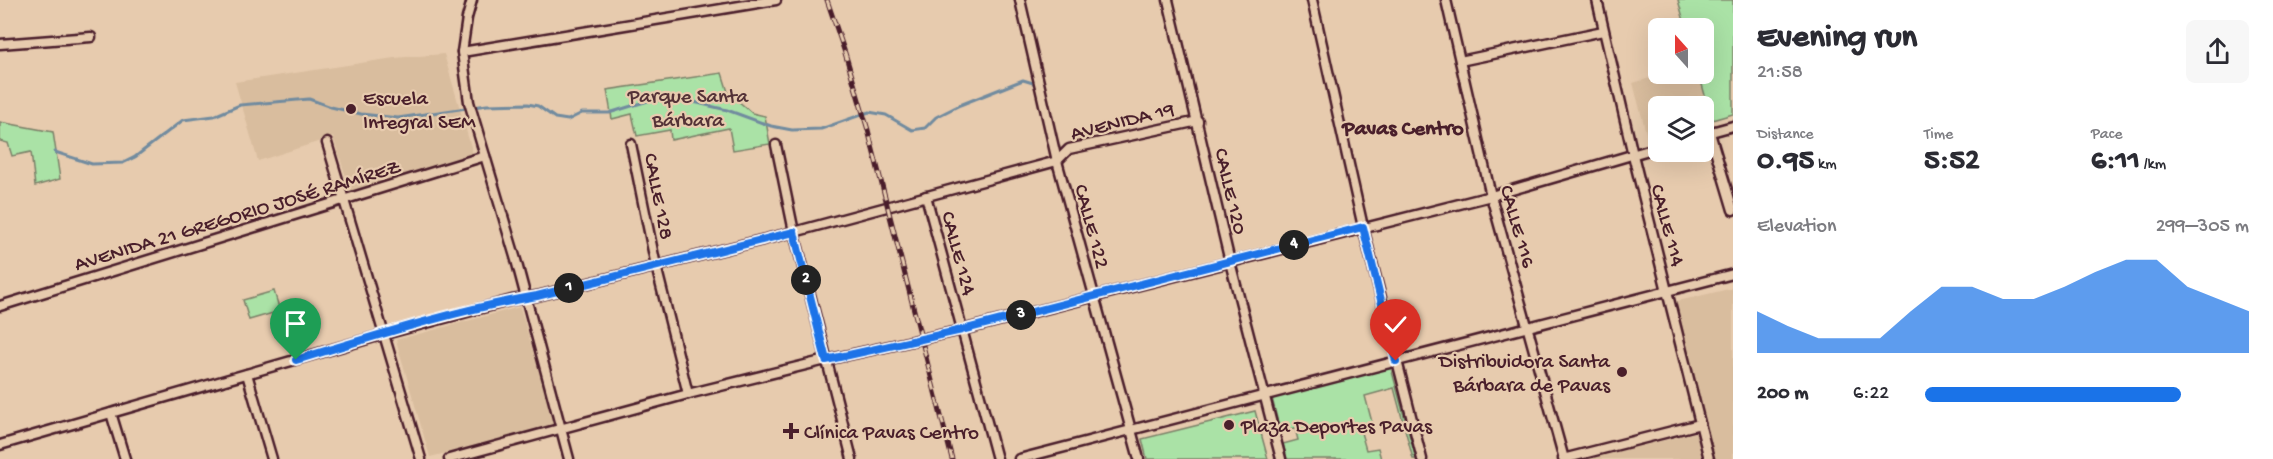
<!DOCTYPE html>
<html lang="en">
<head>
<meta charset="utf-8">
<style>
  :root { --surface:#fff; --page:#f7f7f7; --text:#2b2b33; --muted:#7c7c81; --accent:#1a73e8 }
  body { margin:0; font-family:"Gochi Hand",sans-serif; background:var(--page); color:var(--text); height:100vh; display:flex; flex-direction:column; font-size:22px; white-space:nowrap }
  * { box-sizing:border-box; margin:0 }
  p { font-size:20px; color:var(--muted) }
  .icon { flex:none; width:33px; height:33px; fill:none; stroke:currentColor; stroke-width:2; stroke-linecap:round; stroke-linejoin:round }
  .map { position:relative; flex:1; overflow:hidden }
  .panel { display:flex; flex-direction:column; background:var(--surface); width:540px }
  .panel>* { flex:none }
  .needle { width:39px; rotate:339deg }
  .fabs { position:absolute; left:1648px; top:18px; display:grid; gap:12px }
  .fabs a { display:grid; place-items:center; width:66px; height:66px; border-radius:9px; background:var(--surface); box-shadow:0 6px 24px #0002; font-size:30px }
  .pin { position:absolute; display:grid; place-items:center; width:51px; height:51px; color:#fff; margin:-62px -26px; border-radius:50% 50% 50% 0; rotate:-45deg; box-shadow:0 0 6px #0007 }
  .pin .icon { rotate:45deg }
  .km { position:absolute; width:30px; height:30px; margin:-15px; border-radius:50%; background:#222; color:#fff; font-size:16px; line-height:30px; text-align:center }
  .round { display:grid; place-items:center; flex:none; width:63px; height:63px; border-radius:9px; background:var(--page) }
  .overview { display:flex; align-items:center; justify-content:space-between; height:102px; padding:0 24px }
  h1 { font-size:33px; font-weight:700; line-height:45px }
  .metrics { display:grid; grid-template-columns:repeat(3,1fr); gap:9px; height:102px; padding:6px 24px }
  .metrics div { display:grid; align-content:center }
  .metrics b { font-size:30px; font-weight:700 }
  .metrics small { font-size:16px; font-weight:400 }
  .metrics p { font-size:16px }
  .chart { height:168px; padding:12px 24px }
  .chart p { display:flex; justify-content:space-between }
  .chart svg { width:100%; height:108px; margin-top:6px; fill:var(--accent); opacity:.7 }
  ul { padding:0 24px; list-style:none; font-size:20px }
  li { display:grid; grid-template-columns:96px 72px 1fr; align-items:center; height:45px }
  li i { height:15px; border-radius:8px; background:var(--accent) }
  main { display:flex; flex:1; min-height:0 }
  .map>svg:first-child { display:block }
</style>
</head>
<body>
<main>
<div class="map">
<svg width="1733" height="459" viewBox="0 0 1733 459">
  <rect width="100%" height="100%" fill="#e7cbae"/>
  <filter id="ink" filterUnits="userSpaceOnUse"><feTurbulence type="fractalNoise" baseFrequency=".0167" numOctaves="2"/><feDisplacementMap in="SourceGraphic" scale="12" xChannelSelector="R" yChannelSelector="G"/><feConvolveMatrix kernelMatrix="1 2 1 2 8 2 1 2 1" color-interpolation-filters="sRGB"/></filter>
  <g filter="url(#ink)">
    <!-- built -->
    <g fill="#d9bd9e">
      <polygon points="444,54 473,154 351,192 333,137 258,161 235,82 394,58"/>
      <polygon points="1663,74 1699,74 1712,120 1704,122 1704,106 1659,106 1659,136 1648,140 1633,83"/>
      <polygon points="1733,288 1733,459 1588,459 1706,430 1670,303"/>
      <polygon points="520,307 555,426 430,457 396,340"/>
    </g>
    <!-- green -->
    <g fill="#aae2a6" stroke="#7a8068" stroke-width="1.5">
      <polygon points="1678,0 1733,0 1733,114 1712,120 1699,74 1704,74 1704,28 1686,28"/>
      <polygon points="722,73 728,92 752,113 765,116 770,144 733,150 729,128 671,140 670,130 637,136 632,114 612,119 607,90"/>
      <polygon points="0,122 53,132 60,179 35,186 31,152 12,156 8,143 0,141"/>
      <polygon points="274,291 280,311 249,320 243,300"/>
      <polygon points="1391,368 1416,459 1413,459 1394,388 1365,396 1373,426 1360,429 1366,450 1378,448 1381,459 1287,459 1283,444 1298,440 1295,428 1280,431 1272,398"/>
      <polygon points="1255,411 1268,459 1147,459 1142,439"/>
    </g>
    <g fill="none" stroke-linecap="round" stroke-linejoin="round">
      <!-- stream -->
      <polyline stroke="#718b9f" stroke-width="3" points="55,152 92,164 123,163 135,157 183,120 214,116 240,105 309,99 331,107 361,114 398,118 487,105 528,104 538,106 555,118 568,120 582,113 609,113 651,100 681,99 727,110 771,126 792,130 821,129 869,112 886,115 912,130 925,128 936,117 960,105 1023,80 1033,83"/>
      <defs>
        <g id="street">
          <polyline points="472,0 467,18 462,52 469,102 516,260 569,459"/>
          <polyline points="1020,0 1057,161 1139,459"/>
          <polyline points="1168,0 1230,262 1281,459"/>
          <polyline points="1312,0 1363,227 1422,459"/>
          <polyline points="1446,0 1491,196 1564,459"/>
          <polyline points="1597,0 1633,155 1709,459"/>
          <polyline points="0,44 91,37"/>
          <polyline points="462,52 776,0"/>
          <polyline points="1460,61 1603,31"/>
          <polyline points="1710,133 1733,210"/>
          <polyline points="1704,134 1733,126"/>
          <polyline points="327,143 421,459"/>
          <polyline points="631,144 656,266 688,394"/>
          <polyline points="776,145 794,232 852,459"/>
          <polyline points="926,196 997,459"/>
          <polyline points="0,306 485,156"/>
          <polyline points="247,374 272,459"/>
          <polyline points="111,413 125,459"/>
          <polyline points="0,445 385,334 512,300 537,296 794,232 1057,161 1069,149 1198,121"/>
          <polyline points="449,459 688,394 826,360 962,330 1491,196 1659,147"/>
          <polyline points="1019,459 1733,274"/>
          <polyline points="1563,459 1700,424"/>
        </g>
      </defs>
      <!-- street casing -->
      <use href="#street" stroke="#4a1f2b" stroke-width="13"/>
      <!-- street -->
      <use href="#street" stroke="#e7cbae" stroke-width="8"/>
      <defs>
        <polyline id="rail" points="827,0 845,53 868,130 952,459"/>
      </defs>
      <!-- rail casing -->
      <use href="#rail" stroke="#4a1f2b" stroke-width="5"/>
      <!-- rail -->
      <use href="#rail" stroke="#e7cbae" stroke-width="3" stroke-dasharray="9" stroke-linecap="butt"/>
    </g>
  </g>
  <g fill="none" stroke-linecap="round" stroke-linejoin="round" filter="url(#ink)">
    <defs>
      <path id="route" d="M 296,360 C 375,336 455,310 537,296 L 794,232 L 826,360 L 962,330 L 1363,227 L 1396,361"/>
    </defs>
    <!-- route casing -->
    <use href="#route" stroke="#fff" stroke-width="12"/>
    <!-- route -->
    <use href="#route" stroke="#1a73e8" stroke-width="8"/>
  </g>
  <!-- markers -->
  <g fill="#4a1f2b" stroke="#e7cbae" stroke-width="2">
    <circle cx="351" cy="109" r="6"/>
    <circle cx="1622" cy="372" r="6"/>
    <circle cx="1229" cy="425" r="6"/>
    <path d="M788 422h6v6h6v6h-6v6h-6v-6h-6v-6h6z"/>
  </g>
  <g text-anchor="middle" stroke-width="4.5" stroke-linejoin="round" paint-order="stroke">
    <!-- park labels -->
    <g font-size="21" fill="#543237" stroke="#e7cbae">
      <text x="688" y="102">Parque Santa<tspan x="688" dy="24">Bárbara</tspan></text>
    </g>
    <!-- poi labels -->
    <g font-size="21" fill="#4a1f2b" stroke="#e7cbae" text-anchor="start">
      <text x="363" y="104">Escuela<tspan x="363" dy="24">Integral SEM</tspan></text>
      <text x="1610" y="367" text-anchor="end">Distribuidora Santa<tspan x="1610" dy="24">Bárbara de Pavas</tspan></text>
      <text x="1241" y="432">Plaza Deportes Pavas</text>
      <text x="804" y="438">Clínica Pavas Centro</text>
    </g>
    <!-- street labels -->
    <g font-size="21" fill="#4a1f2b" stroke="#e7cbae">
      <text transform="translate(1122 120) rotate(-14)" y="7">AVENIDA 19</text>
      <text transform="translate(1232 191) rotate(77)" y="7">CALLE 120</text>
      <text transform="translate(660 196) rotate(79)" y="7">CALLE 128</text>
      <text transform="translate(237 214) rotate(-17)" y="7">AVENIDA 21 GREGORIO JOSÉ RAMÍREZ</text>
      <text transform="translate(1669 225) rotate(75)" y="7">CALLE 114</text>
      <text transform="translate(1093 226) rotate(75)" y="7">CALLE 122</text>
      <text transform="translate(1519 226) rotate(74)" y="7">CALLE 116</text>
      <text transform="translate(960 253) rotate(75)" y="7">CALLE 124</text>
    </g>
    <!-- neighbourhood labels -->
    <g font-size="22" font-weight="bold" fill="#4a1f2b" stroke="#e7cbae">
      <text x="1403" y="134">Pavas Centro</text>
    </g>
  </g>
</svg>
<div class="fabs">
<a><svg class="needle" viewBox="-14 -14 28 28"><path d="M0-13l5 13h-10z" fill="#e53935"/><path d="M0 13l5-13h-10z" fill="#7c7c81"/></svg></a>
<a><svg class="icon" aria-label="layers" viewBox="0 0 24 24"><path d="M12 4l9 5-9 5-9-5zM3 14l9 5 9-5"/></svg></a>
</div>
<div class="pin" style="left:296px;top:360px;background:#1e9e55"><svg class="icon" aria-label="arrive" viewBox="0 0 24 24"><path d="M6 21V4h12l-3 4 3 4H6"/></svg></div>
<div class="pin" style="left:1396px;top:361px;background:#d93025"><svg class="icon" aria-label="check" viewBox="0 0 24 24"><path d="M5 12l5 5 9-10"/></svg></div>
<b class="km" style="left:569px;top:288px">1</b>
<b class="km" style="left:806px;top:280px">2</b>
<b class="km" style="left:1021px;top:315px">3</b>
<b class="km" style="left:1294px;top:245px">4</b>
</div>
<section class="panel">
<div class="overview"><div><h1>Evening run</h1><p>21:58</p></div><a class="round"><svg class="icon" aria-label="share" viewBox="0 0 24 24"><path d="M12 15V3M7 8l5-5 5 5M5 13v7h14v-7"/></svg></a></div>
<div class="metrics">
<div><p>Distance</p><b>0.95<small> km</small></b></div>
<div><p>Time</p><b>5:52</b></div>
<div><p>Pace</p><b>6:11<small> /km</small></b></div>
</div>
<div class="chart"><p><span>Elevation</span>299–305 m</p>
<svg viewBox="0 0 160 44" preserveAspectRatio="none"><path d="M0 44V27L10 33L20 38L30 38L40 38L50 27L60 17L70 17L80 22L90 22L100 17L110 11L120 6L130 6L140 17L150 22L160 27V44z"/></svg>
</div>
<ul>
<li><b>200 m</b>6:22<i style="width:79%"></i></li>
</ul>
</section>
</main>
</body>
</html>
